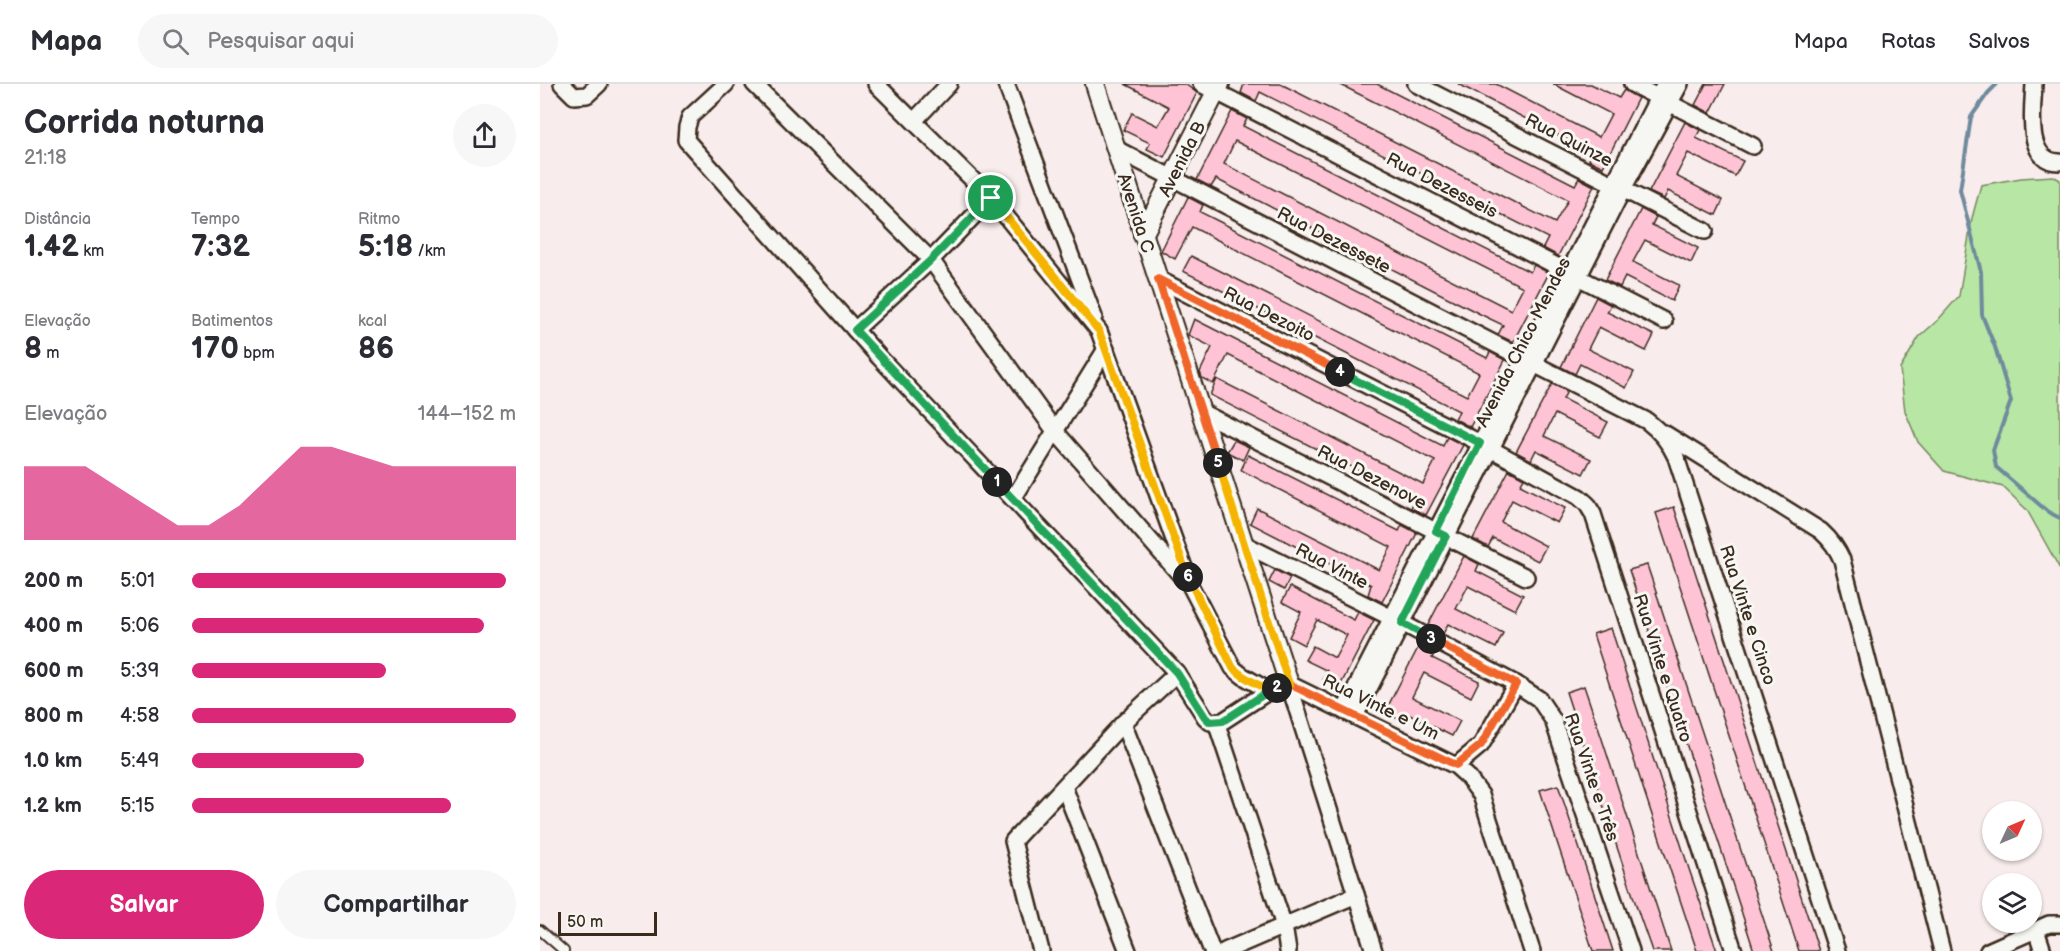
<!DOCTYPE html>
<html lang="pt">
<head>
<meta charset="utf-8">
<style>
  :root { --surface:#fff; --page:#f7f7f7; --text:#2b2b33; --muted:#7c7c81; --line:#e1e1e2; --accent:#db2777 }
  body { margin:0; font-family:"Balsamiq Sans",sans-serif; background:var(--page); color:var(--text); height:100vh; display:flex; flex-direction:column; font-size:22px; white-space:nowrap }
  * { box-sizing:border-box; margin:0 }
  p { font-size:20px; color:var(--muted) }
  .icon { flex:none; width:33px; height:33px; fill:none; stroke:currentColor; stroke-width:2; stroke-linecap:round; stroke-linejoin:round }
  .map { position:relative; flex:1; overflow:hidden }
  .panel { display:flex; flex-direction:column; background:var(--surface); width:540px }
  .panel>* { flex:none }
  .needle { width:39px; rotate:46deg }
  .buttons { position:absolute; left:1442px; top:717px; display:grid; gap:12px }
  .buttons a { display:grid; place-items:center; width:60px; height:60px; border-radius:50%; background:var(--surface); box-shadow:0 2px 4px #0004; font-size:30px }
  .scale { position:absolute; left:18px; bottom:15px; width:99px; box-sizing:border-box; padding-left:6px; border:3px solid #3b2a1e; border-top:0; font-size:16px; line-height:21px; white-space:nowrap; color:#3b2a1e; -webkit-text-stroke:4px #f6f6f2; paint-order:stroke }
  .pin { position:absolute; display:grid; place-items:center; width:51px; height:51px; color:#fff; margin:-26px; border:3px solid #fff; border-radius:50%; box-shadow:0 2px 6px #0007 }
  .km { position:absolute; width:30px; height:30px; margin:-15px; border-radius:50%; background:#222; color:#fff; font-size:16px; line-height:30px; text-align:center }
  .round { display:grid; place-items:center; flex:none; width:63px; height:63px; border-radius:32px; background:var(--page) }
  .overview { display:flex; align-items:center; justify-content:space-between; height:102px; padding:0 24px }
  h1 { font-size:33px; font-weight:700; line-height:45px }
  .figures { display:grid; grid-template-columns:repeat(3,1fr); gap:9px; height:102px; padding:6px 24px }
  .figures div { display:grid; align-content:center }
  .figures b { font-size:30px; font-weight:700 }
  .figures small { font-size:16px; font-weight:400 }
  .figures p { font-size:16px }
  .chart { height:168px; padding:12px 24px }
  .chart p { display:flex; justify-content:space-between }
  .chart svg { width:100%; height:108px; margin-top:6px; fill:var(--accent); opacity:.7 }
  .primary-button { display:flex; gap:12px; margin-top:auto; padding:12px 24px }
  .primary-button a { flex:1; height:69px; border-radius:36px; background:var(--accent); color:#fff; font-size:24px; font-weight:700; line-height:69px; text-align:center }
  .primary-button a+a { background:var(--page); color:var(--text) }
  ul { padding:0 24px; list-style:none; font-size:20px }
  li { display:grid; grid-template-columns:96px 72px 1fr; align-items:center; height:45px }
  li i { height:15px; border-radius:8px; background:var(--accent) }
  header { display:flex; align-items:center; gap:36px; box-sizing:border-box; height:84px; padding:0 30px; background:var(--surface); border-bottom:2px solid var(--line) }
  header strong { font-size:28px }
  nav { display:flex; gap:33px; margin-inline-start:auto; font-size:21px }
  .search { width:420px; height:54px; background:var(--page); display:flex; align-items:center; gap:15px; box-sizing:border-box; padding:0 21px; border-radius:33px; color:var(--muted); font-size:22px }
  main { display:flex; flex:1; min-height:0 }
  .map>svg:first-child { display:block }
</style>
</head>
<body>
<header>
<strong>Mapa</strong>
<div class="search"><svg class="icon" aria-label="search" viewBox="0 0 24 24"><circle cx="10" cy="10" r="6"/><path d="M15 15l6 6"/></svg>Pesquisar aqui</div>
<nav><a>Mapa</a><a>Rotas</a><a>Salvos</a></nav>
</header>
<main>
<section class="panel">
<div class="overview"><div><h1>Corrida noturna</h1><p>21:18</p></div><a class="round"><svg class="icon" aria-label="share" viewBox="0 0 24 24"><path d="M12 15V3M7 8l5-5 5 5M5 13v7h14v-7"/></svg></a></div>
<div class="figures">
<div><p>Distância</p><b>1.42<small> km</small></b></div>
<div><p>Tempo</p><b>7:32</b></div>
<div><p>Ritmo</p><b>5:18<small> /km</small></b></div>
</div>
<div class="figures">
<div><p>Elevação</p><b>8<small> m</small></b></div>
<div><p>Batimentos</p><b>170<small> bpm</small></b></div>
<div><p>kcal</p><b>86</b></div>
</div>
<div class="chart"><p><span>Elevação</span>144–152 m</p>
<svg viewBox="0 0 160 44" preserveAspectRatio="none"><path d="M0 44V14L10 14L20 14L30 22L40 30L50 38L60 38L70 30L80 18L90 6L100 6L110 10L120 14L130 14L140 14L150 14L160 14V44z"/></svg>
</div>
<ul>
<li><b>200 m</b>5:01<i style="width:97%"></i></li>
<li><b>400 m</b>5:06<i style="width:90%"></i></li>
<li><b>600 m</b>5:39<i style="width:60%"></i></li>
<li><b>800 m</b>4:58<i style="width:100%"></i></li>
<li><b>1.0 km</b>5:49<i style="width:53%"></i></li>
<li><b>1.2 km</b>5:15<i style="width:80%"></i></li>
</ul>
<div class="primary-button"><a>Salvar</a><a>Compartilhar</a></div>
</section>
<div class="map">
<svg width="1520" height="867" viewBox="0 0 1520 867">
  <rect width="100%" height="100%" fill="#f8ecec"/>
  <filter id="ink" filterUnits="userSpaceOnUse"><feTurbulence type="fractalNoise" baseFrequency=".0167" numOctaves="2"/><feDisplacementMap in="SourceGraphic" scale="12" xChannelSelector="R" yChannelSelector="G"/><feConvolveMatrix kernelMatrix="1 2 1 2 8 2 1 2 1" color-interpolation-filters="sRGB"/></filter>
  <g filter="url(#ink)">
    <!-- green -->
    <polygon fill="#b7e6a5" stroke="#798862" stroke-width="1.5" points="1513,92 1520,96 1520,485 1487,426 1463,403 1404,387 1378,358 1365,327 1360,285 1379,253 1398,236 1419,212 1432,134 1441,101 1481,94"/>
    <g fill="none" stroke-linecap="round" stroke-linejoin="round">
      <!-- stream -->
      <polyline stroke="#708a9d" stroke-width="4" points="1457,0 1448,9 1431,33 1420,106 1441,188 1442,231 1455,263 1471,317 1453,366 1456,383 1508,428 1520,434"/>
    </g>
    <!-- building -->
    <g fill="#fec4d6" stroke="#3b2a1e" stroke-width="1.5" fill-rule="evenodd">
      <polygon points="585,0 645,0 657,9 624,73 607,65 610,59 583,46 592,29 618,42 629,23"/>
      <polygon points="704,0 741,0 1015,139 1028,116 799,0 837,0 1035,101 1039,94 1054,102 1018,172 1003,164 1008,154 720,8 716,17 701,9"/>
      <polygon points="918,0 956,0 1059,53 1071,30 1013,0 1051,0 1079,14 1084,6 1098,14 1063,83 1049,76 1051,68"/>
      <polygon points="1166,0 1185,0 1170,29 1155,21"/>
      <path d="M 692,27 L 707,35 L 703,42 L 990,188 L 994,181 L 1009,189 L 973,258 L 958,251 L 963,241 L 940,230 L 676,95 L 671,103 L 657,96 ZM 695,57 L 983,203 L 971,226 L 684,80 Z"/>
      <polygon points="1145,38 1160,46 1156,54 1203,77 1195,92 1148,69 1136,92 1183,116 1176,131 1128,107 1124,115 1109,108"/>
      <polygon points="648,113 663,121 660,128 684,140 947,274 950,268 965,276 930,343 915,335 919,327 643,187 651,172 927,312 939,289 652,143 635,175 621,167"/>
      <polygon points="1101,125 1116,133 1112,141 1158,164 1151,179 1105,156 1093,178 1139,201 1132,217 1085,193 1080,203 1065,196"/>
      <polygon points="1056,213 1071,221 1067,228 1114,251 1106,267 1059,243 1048,265 1094,288 1086,304 1040,280 1035,290 1021,283"/>
      <polygon points="654,235 903,362 907,353 923,361 886,431 871,424 875,415 670,311 677,295 883,400 895,377 688,271 673,300 662,294 660,288 672,263 648,251"/>
      <polygon points="1012,300 1027,307 1023,315 1068,338 1060,353 1015,330 1004,352 1051,375 1043,390 996,366 991,376 976,368"/>
      <polygon points="694,356 709,363 703,376 687,368"/>
      <polygon points="708,371 859,447 862,441 877,449 842,518 828,511 831,501 710,439 717,424 839,486 851,463 701,386"/>
      <polygon points="969,386 984,394 980,401 1025,424 1017,439 972,416 961,438 1006,462 998,477 953,454 948,463 933,455"/>
      <polygon points="1134,423 1211,659 1279,867 1259,867 1195,670 1116,429"/>
      <polygon points="924,472 939,480 936,487 983,511 975,526 928,502 916,525 963,549 956,564 908,540 903,550 888,541"/>
      <polygon points="1107,481 1117,511 1234,867 1214,867 1198,817 1089,486"/>
      <polygon points="735,486 750,494 744,506 729,498"/>
      <polygon points="750,503 814,536 818,528 834,536 799,604 783,596 788,587 765,576 773,562 795,574 807,551 777,536 764,561 749,553 761,528 742,518"/>
      <polygon points="1071,544 1149,785 1177,867 1157,867 1107,716 1053,550"/>
      <polygon points="880,560 895,568 892,574 939,597 931,613 884,589 872,613 920,637 912,652 864,628 860,636 845,628"/>
      <polygon points="1044,602 1062,655 1131,867 1112,867 1100,833 1026,608"/>
      <polygon points="1018,701 1041,769 1073,867 1053,867 1015,752 1000,706"/>
    </g>
    <g fill="none" stroke-linecap="round" stroke-linejoin="round">
      <defs>
        <polyline id="service" points="0,846 24,867"/>
        <g id="minor">
          <polyline points="22,0 34,12 47,11 59,0"/>
          <polyline points="186,0 150,33 147,43 146,56 340,274 637,589 665,633 670,638 683,637 729,607"/>
          <polyline points="214,0 391,176 515,347 644,495"/>
          <polyline points="336,0 451,114 559,247 651,503 693,584 703,592 729,607 735,605"/>
          <polyline points="466,0 554,233"/>
          <polyline points="661,0 1124,237"/>
          <polyline points="876,0 1165,147"/>
          <polyline points="1092,0 1213,62"/>
          <path d="M 1494,0 C 1493,23 1484,79 1520,78"/>
          <polyline points="374,37 409,0"/>
          <path d="M 576,65 L 994,280 L 1107,337 C 1120,347 1129,357 1136,373 L 1297,867"/>
          <polyline points="618,195 940,359 1039,413 1047,420 1053,430 1194,867"/>
          <polyline points="315,246 391,176 451,114"/>
          <polyline points="661,328 986,493"/>
          <path d="M 1124,349 L 1281,447 C 1291,456 1297,464 1302,476 L 1402,867"/>
          <polyline points="473,415 566,265"/>
          <polyline points="704,460 862,539 976,600 999,615 1013,636 1091,867"/>
          <polyline points="749,600 916,682 927,692 941,711 992,867"/>
          <polyline points="749,600 834,867"/>
          <polyline points="804,627 1125,0"/>
          <polyline points="815,632 1083,105 1140,0"/>
          <polyline points="676,638 744,842 748,867"/>
          <polyline points="583,639 672,867"/>
          <polyline points="916,682 941,661 976,600"/>
          <polyline points="524,703 588,867"/>
          <polyline points="1496,846 1503,867"/>
          <polyline points="501,867 473,757 583,639 637,589"/>
          <polyline points="685,867 816,811"/>
          <polyline points="1448,867 1509,840 1520,840"/>
        </g>
        <g id="tertiary">
          <polyline points="555,0 749,600"/>
          <polyline points="603,151 680,0"/>
        </g>
      </defs>
      <!-- service casing -->
      <use href="#service" stroke="#3b2a1e" stroke-width="12"/>
      <!-- minor casing -->
      <use href="#minor" stroke="#3b2a1e" stroke-width="20"/>
      <!-- tertiary casing -->
      <use href="#tertiary" stroke="#3b2a1e" stroke-width="22"/>
      <!-- service -->
      <use href="#service" stroke="#f6f6f2" stroke-width="8"/>
      <!-- minor -->
      <use href="#minor" stroke="#f6f6f2" stroke-width="15"/>
      <!-- tertiary -->
      <use href="#tertiary" stroke="#f6f6f2" stroke-width="18"/>
    </g>
  </g>
  <g fill="none" stroke-linecap="round" stroke-linejoin="round" filter="url(#ink)">
    <defs>
      <polyline id="split-1" points="451,114 391,176 315,246 457,398"/>
      <polyline id="split-2" points="457,398 637,589 665,633 670,638 683,637 729,607 737,604"/>
      <polyline id="split-3" points="737,604 749,600 916,681 941,661 976,600 891,555"/>
      <polyline id="split-4" points="800,288 940,359 896,447 906,452 862,539 891,555"/>
      <polyline id="split-5" points="678,379 618,195 800,288"/>
      <polyline id="split-6" points="648,493 693,584 703,592 729,607 749,600 678,379"/>
      <polyline id="split-7" points="451,114 559,247 648,493"/>
    </defs>
    <!-- split-1 casing -->
    <use href="#split-1" stroke="#fff" stroke-width="12"/>
    <!-- split-2 casing -->
    <use href="#split-2" stroke="#fff" stroke-width="12"/>
    <!-- split-3 casing -->
    <use href="#split-3" stroke="#fff" stroke-width="12"/>
    <!-- split-4 casing -->
    <use href="#split-4" stroke="#fff" stroke-width="12"/>
    <!-- split-5 casing -->
    <use href="#split-5" stroke="#fff" stroke-width="12"/>
    <!-- split-6 casing -->
    <use href="#split-6" stroke="#fff" stroke-width="12"/>
    <!-- split-7 casing -->
    <use href="#split-7" stroke="#fff" stroke-width="12"/>
    <!-- split-1 -->
    <use href="#split-1" stroke="#22a559" stroke-width="8"/>
    <!-- split-2 -->
    <use href="#split-2" stroke="#22a559" stroke-width="8"/>
    <!-- split-3 -->
    <use href="#split-3" stroke="#f0652b" stroke-width="8"/>
    <!-- split-4 -->
    <use href="#split-4" stroke="#22a559" stroke-width="8"/>
    <!-- split-5 -->
    <use href="#split-5" stroke="#f0652b" stroke-width="8"/>
    <!-- split-6 -->
    <use href="#split-6" stroke="#f5b400" stroke-width="8"/>
    <!-- split-7 -->
    <use href="#split-7" stroke="#f5b400" stroke-width="8"/>
  </g>
  <g text-anchor="middle" stroke-width="6" stroke-linejoin="round" paint-order="stroke">
    <!-- street labels -->
    <g font-size="18" fill="#3b2a1e" stroke="#f6f6f2">
      <text transform="translate(1029 56) rotate(27)" y="6">Rua Quinze</text>
      <text transform="translate(642 75) rotate(-63)" y="6">Avenida B</text>
      <text transform="translate(902 101) rotate(27)" y="6">Rua Dezesseis</text>
      <text transform="translate(596 129) rotate(72)" y="6">Avenida C</text>
      <text transform="translate(794 156) rotate(27)" y="6">Rua Dezessete</text>
      <text transform="translate(729 230) rotate(27)" y="6">Rua Dezoito</text>
      <text transform="translate(983 258) rotate(-63)" y="6">Avenida Chico Mendes</text>
      <text transform="translate(832 393) rotate(27)" y="6">Rua Dezenove</text>
      <text transform="translate(792 482) rotate(27)" y="6">Rua Vinte</text>
      <text transform="translate(1208 531) rotate(72)" y="6">Rua Vinte e Cinco</text>
      <text transform="translate(1123 584) rotate(72)" y="6">Rua Vinte e Quatro</text>
      <text transform="translate(841 623) rotate(26)" y="6">Rua Vinte e Um</text>
      <text transform="translate(1052 693) rotate(71)" y="6">Rua Vinte e Três</text>
    </g>
  </g>
</svg>
<div class="buttons">
<a><svg class="needle" viewBox="-14 -14 28 28"><path d="M0-13l5 13h-10z" fill="#e53935"/><path d="M0 13l5-13h-10z" fill="#7c7c81"/></svg></a>
<a><svg class="icon" aria-label="layers" viewBox="0 0 24 24"><path d="M12 4l9 5-9 5-9-5zM3 14l9 5 9-5"/></svg></a>
</div>
<div class="scale">50 m</div>
<div class="pin" style="left:451px;top:114px;background:#1e9e55"><svg class="icon" aria-label="arrive" viewBox="0 0 24 24"><path d="M6 21V4h12l-3 4 3 4H6"/></svg></div>
<b class="km" style="left:457px;top:398px">1</b>
<b class="km" style="left:737px;top:604px">2</b>
<b class="km" style="left:891px;top:555px">3</b>
<b class="km" style="left:800px;top:288px">4</b>
<b class="km" style="left:678px;top:379px">5</b>
<b class="km" style="left:648px;top:493px">6</b>
</div>
</main>
</body>
</html>
